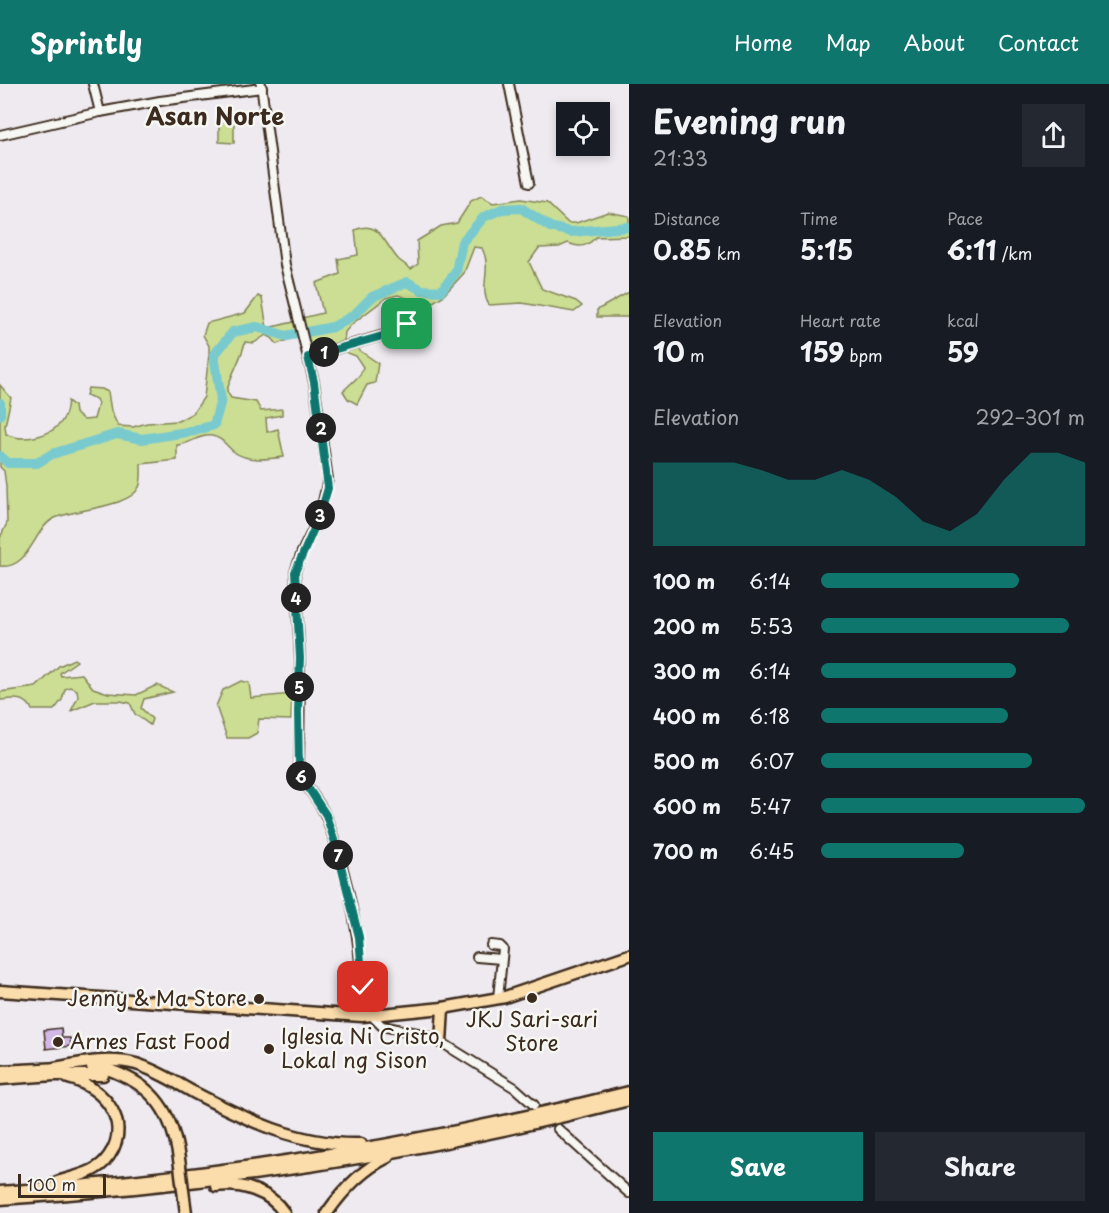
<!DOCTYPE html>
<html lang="en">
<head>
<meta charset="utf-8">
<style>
  :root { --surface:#171b24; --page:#242831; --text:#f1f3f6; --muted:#9ea1a6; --accent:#0f766e }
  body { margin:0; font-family:"Playpen Sans",sans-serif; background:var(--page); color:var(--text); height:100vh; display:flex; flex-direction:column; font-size:22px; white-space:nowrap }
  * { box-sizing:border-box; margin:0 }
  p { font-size:20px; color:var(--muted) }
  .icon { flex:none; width:33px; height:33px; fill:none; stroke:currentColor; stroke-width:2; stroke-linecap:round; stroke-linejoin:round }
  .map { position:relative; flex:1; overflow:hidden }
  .sheet { display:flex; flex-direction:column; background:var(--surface); width:480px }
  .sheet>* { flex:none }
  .buttons { position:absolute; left:556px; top:18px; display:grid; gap:12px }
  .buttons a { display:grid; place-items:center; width:54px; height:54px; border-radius:0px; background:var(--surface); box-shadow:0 3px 9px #0003; font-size:30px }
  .scale { position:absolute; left:18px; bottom:15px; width:88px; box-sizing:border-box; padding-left:6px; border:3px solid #3b2a1e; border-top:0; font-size:16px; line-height:21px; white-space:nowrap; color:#3b2a1e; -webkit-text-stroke:4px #f6f6f2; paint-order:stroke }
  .pin { position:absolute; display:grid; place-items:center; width:51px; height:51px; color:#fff; margin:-26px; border-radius:12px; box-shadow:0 3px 9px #0006 }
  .km { position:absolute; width:30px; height:30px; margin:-15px; border-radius:50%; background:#222; color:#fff; font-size:16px; line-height:30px; text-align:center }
  .round { display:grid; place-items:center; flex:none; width:63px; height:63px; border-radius:0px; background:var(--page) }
  .headline { display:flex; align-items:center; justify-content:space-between; height:102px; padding:0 24px }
  h1 { font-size:33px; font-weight:700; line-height:45px }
  .stats { display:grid; grid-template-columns:repeat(3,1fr); gap:9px; height:102px; padding:6px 24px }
  .stats div { display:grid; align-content:center }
  .stats b { font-size:26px; font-weight:700 }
  .stats small { font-size:16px; font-weight:400 }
  .stats p { font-size:16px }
  .chart { height:168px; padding:12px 24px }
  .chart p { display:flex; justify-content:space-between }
  .chart svg { width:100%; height:108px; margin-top:6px; fill:var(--accent); opacity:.7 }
  .button { display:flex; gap:12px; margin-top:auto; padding:12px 24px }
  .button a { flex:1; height:69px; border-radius:0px; background:var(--accent); color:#fff; font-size:24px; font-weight:700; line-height:69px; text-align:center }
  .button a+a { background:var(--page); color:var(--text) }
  ul { padding:0 24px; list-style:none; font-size:20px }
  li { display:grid; grid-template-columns:96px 72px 1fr; align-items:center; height:45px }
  li i { height:15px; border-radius:8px; background:var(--accent) }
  header { display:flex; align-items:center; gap:36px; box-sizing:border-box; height:84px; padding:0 30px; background:var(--accent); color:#fff }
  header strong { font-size:28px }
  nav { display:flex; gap:33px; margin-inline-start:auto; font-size:21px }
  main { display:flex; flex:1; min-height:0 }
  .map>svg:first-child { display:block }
</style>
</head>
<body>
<header>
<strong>Sprintly</strong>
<nav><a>Home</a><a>Map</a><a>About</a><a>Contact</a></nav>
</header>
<main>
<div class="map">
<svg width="629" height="1129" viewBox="0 0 629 1129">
  <rect width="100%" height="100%" fill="#efeaf0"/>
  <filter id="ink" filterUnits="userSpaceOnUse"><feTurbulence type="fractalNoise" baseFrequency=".0167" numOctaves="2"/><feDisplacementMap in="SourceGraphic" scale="12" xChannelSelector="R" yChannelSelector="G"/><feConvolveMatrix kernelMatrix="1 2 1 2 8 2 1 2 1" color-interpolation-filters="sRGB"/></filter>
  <g filter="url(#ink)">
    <!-- green -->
    <g fill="#cbde93" stroke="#838458" stroke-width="1.5">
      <polygon points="219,31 234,31 234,59 219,58"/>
      <path d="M 481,112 L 493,119 L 521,115 L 547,119 L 568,139 L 576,139 L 608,128 L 629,132 L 629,152 L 596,153 C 587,163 580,164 568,159 L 559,163 L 539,164 L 529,178 L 542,205 L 576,217 L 582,222 L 574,228 L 522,219 L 489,221 C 478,203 493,186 482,164 L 474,163 L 464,189 L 443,212 L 433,218 L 423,220 L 398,211 L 386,214 L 352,240 L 345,248 L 344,256 L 378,279 L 375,299 L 367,301 L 357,320 L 348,315 L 343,307 L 360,291 L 363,283 L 356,272 L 327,261 L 311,267 L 302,234 L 323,229 L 316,199 L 340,190 L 338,175 L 358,171 L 355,146 C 380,134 385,162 399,176 C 403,179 407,182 411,185 L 418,180 L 417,157 L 441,142 L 457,139 L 471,117 Z"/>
      <polygon points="629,208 629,233 597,233 597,226"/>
      <path d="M 258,212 L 262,214 L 267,244 L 294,238 L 298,252 L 277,260 L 272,254 L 266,251 L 254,259 L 245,258 C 242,274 231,289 227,307 L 231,314 L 256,318 L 261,327 L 282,325 L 282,331 L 266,334 L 267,348 L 278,345 L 284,373 C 269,375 247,378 234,368 C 226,362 223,354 212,352 C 198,350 190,361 177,361 L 177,376 L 141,380 C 141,387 142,398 139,403 C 130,424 72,425 53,435 C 34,445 29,486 0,482 L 0,454 L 7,439 L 6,402 L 4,387 L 0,383 L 0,301 L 11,314 L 5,342 L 6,350 C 24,359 57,352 65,331 C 67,327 67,322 68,317 L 74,322 L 75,329 L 84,336 L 94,335 L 98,320 L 96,315 L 86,311 L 88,304 L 102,305 L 108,308 L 111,327 L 118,342 L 133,343 L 147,339 L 178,337 L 193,329 L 204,313 L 209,270 L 209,262 L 203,251 L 207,239 L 245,229 Z"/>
      <path d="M 74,575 L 77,577 L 60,589 L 61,592 L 82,590 L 93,604 L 108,609 L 136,611 L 157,601 L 173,608 L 144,615 L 141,624 L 152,635 L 150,641 L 135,630 L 130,619 L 120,617 L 95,617 L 71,627 L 78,613 L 77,606 L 70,603 L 65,605 L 62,616 L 54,626 L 32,626 C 27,612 12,615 0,616 L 0,608 L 36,603 L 59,582 Z"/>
      <polygon points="241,597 249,599 251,614 292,610 291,636 259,635 257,649 248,654 227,654 216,622 223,606"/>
    </g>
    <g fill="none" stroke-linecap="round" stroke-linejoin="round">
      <!-- river -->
      <g stroke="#79cacf" stroke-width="10">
        <polyline points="0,319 0,331"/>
        <polyline points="0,372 8,379 37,379 52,370 117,350 142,355 194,347 214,341 221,316 214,271 233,248 257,243 286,252 333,243 354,231 372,213 407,198 422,206 441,207 456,188 462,158 484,133 502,125 521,124 550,143 571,148 629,143"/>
      </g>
    </g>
    <!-- building -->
    <polygon fill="#d2b8e7" stroke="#3b2a1e" stroke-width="1.5" points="61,944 62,954 70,954 71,962 46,965 44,946"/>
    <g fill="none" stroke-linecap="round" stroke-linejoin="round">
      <defs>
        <g id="minor">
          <polyline points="93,0 100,28"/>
          <path d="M 261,0 L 285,181 L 314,298 L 328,395 L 320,431 L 302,468 L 295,488 L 300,574 L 299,683 C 303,703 320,716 327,735 C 350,798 363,865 362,932"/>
          <polyline points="509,0 529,99"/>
          <polyline points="0,51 100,28 160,17 262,4"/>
          <polyline points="308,273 398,247 407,240 412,228"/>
          <polyline points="491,861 500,862 503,865 498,914"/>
          <polyline points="477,873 501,875"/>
          <polyline points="371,931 382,942 422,950 441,958 515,1004 534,1021"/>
          <polyline points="558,1045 629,1109"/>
        </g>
        <g id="highway">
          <polyline points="0,907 362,932 443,924 505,913 629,871"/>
          <polyline points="441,958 443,924"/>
          <path d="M 92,983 C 105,983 116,988 128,994 C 164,1012 175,1043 180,1082"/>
          <path d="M 54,984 C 81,979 109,973 136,980 C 156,986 175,998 193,1008 C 247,1036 299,1062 361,1060"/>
          <polyline points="0,987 61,984"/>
          <polyline points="0,995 54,991 103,991"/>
          <path d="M 57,1098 C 73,1093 92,1090 104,1078 C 136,1043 106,1003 68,994"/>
          <path d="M 216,1102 C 241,1099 270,1107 284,1129"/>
          <path d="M 0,1108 C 213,1094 423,1060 629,1008"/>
          <polyline points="184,1114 186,1129"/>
          <path d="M 0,1115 C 213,1102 422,1070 629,1016"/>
          <path d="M 327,1129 C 343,1106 363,1085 388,1073"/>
        </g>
      </defs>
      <!-- minor casing -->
      <use href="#minor" stroke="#3b2a1e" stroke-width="12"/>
      <!-- highway casing -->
      <use href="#highway" stroke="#3b2a1e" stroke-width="15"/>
      <!-- minor -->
      <use href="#minor" stroke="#f6f6f2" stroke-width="8"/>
      <!-- highway -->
      <use href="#highway" stroke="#fbdcab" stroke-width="10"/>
      <defs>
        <polyline id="highway-bridge" points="180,1082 184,1114"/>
      </defs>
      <!-- highway-bridge casing -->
      <use href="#highway-bridge" stroke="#3b2a1e" stroke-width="15" stroke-linecap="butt"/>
      <!-- highway-bridge -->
      <use href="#highway-bridge" stroke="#fbdcab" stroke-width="10"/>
    </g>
  </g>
  <g fill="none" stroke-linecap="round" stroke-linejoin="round" filter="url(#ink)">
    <defs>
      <polyline id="route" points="363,903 359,853 336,762 326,731 303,696 299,683 298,628 300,574 295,488 320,431 328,404 314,298 308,273 393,249 407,240"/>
    </defs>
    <!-- route casing -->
    <use href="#route" stroke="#fff" stroke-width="12"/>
    <!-- route -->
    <use href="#route" stroke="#0f766e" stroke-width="8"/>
  </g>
  <!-- markers -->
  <g fill="#3b2a1e" stroke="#f6f6f2" stroke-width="2">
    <circle cx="532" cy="914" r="6"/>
    <circle cx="259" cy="915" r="6"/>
    <circle cx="58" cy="958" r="6"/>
    <circle cx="269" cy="965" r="6"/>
  </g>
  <g text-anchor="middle" stroke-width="5" stroke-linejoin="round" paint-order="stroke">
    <!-- poi labels -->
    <g font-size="21" fill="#3b2a1e" stroke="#f6f6f2" text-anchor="start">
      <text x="247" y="922" text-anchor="end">Jenny &amp; Ma Store</text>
      <text x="532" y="943" text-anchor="middle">JKJ Sari-sari<tspan x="532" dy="24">Store</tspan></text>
      <text x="281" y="960">Iglesia Ni Cristo,<tspan x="281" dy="24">Lokal ng Sison</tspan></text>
      <text x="70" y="965">Arnes Fast Food</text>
    </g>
    <!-- quarter labels -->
    <g font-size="24" font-weight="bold" fill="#3b2a1e" stroke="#f6f6f2">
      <text x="215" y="41">Asan Norte</text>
    </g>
  </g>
</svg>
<div class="buttons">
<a><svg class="icon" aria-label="locate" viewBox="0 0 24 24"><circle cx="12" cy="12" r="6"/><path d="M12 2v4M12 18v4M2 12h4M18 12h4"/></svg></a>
</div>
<div class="scale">100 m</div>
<div class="pin" style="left:407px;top:240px;background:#1e9e55"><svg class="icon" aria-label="arrive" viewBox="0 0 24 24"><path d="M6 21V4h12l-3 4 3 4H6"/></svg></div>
<div class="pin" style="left:363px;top:903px;background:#d93025"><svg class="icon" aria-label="check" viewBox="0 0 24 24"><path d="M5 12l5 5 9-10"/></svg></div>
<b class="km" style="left:324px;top:268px">1</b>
<b class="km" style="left:321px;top:344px">2</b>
<b class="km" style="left:320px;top:431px">3</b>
<b class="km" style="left:296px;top:514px">4</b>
<b class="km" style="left:299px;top:603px">5</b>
<b class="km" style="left:301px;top:692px">6</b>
<b class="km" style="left:338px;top:771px">7</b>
</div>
<section class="sheet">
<div class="headline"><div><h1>Evening run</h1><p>21:33</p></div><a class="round"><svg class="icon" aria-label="share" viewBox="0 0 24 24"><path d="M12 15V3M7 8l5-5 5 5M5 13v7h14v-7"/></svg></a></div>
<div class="stats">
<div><p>Distance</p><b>0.85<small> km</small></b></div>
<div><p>Time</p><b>5:15</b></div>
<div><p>Pace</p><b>6:11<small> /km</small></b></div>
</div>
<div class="stats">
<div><p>Elevation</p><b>10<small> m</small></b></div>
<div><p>Heart rate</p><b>159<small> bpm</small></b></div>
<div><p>kcal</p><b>59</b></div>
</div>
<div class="chart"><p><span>Elevation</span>292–301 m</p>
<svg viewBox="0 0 160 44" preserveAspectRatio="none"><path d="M0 44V10L10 10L20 10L30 10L40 13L50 17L60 17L70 13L80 17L90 24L100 34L110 38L120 31L130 17L140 6L150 6L160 10V44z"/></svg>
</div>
<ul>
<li><b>100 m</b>6:14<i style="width:75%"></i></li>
<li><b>200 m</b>5:53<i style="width:94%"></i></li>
<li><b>300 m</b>6:14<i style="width:74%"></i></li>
<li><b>400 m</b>6:18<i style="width:71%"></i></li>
<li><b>500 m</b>6:07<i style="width:80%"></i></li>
<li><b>600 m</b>5:47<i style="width:100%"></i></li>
<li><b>700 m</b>6:45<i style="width:54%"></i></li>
</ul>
<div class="button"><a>Save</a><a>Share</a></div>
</section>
</main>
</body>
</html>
